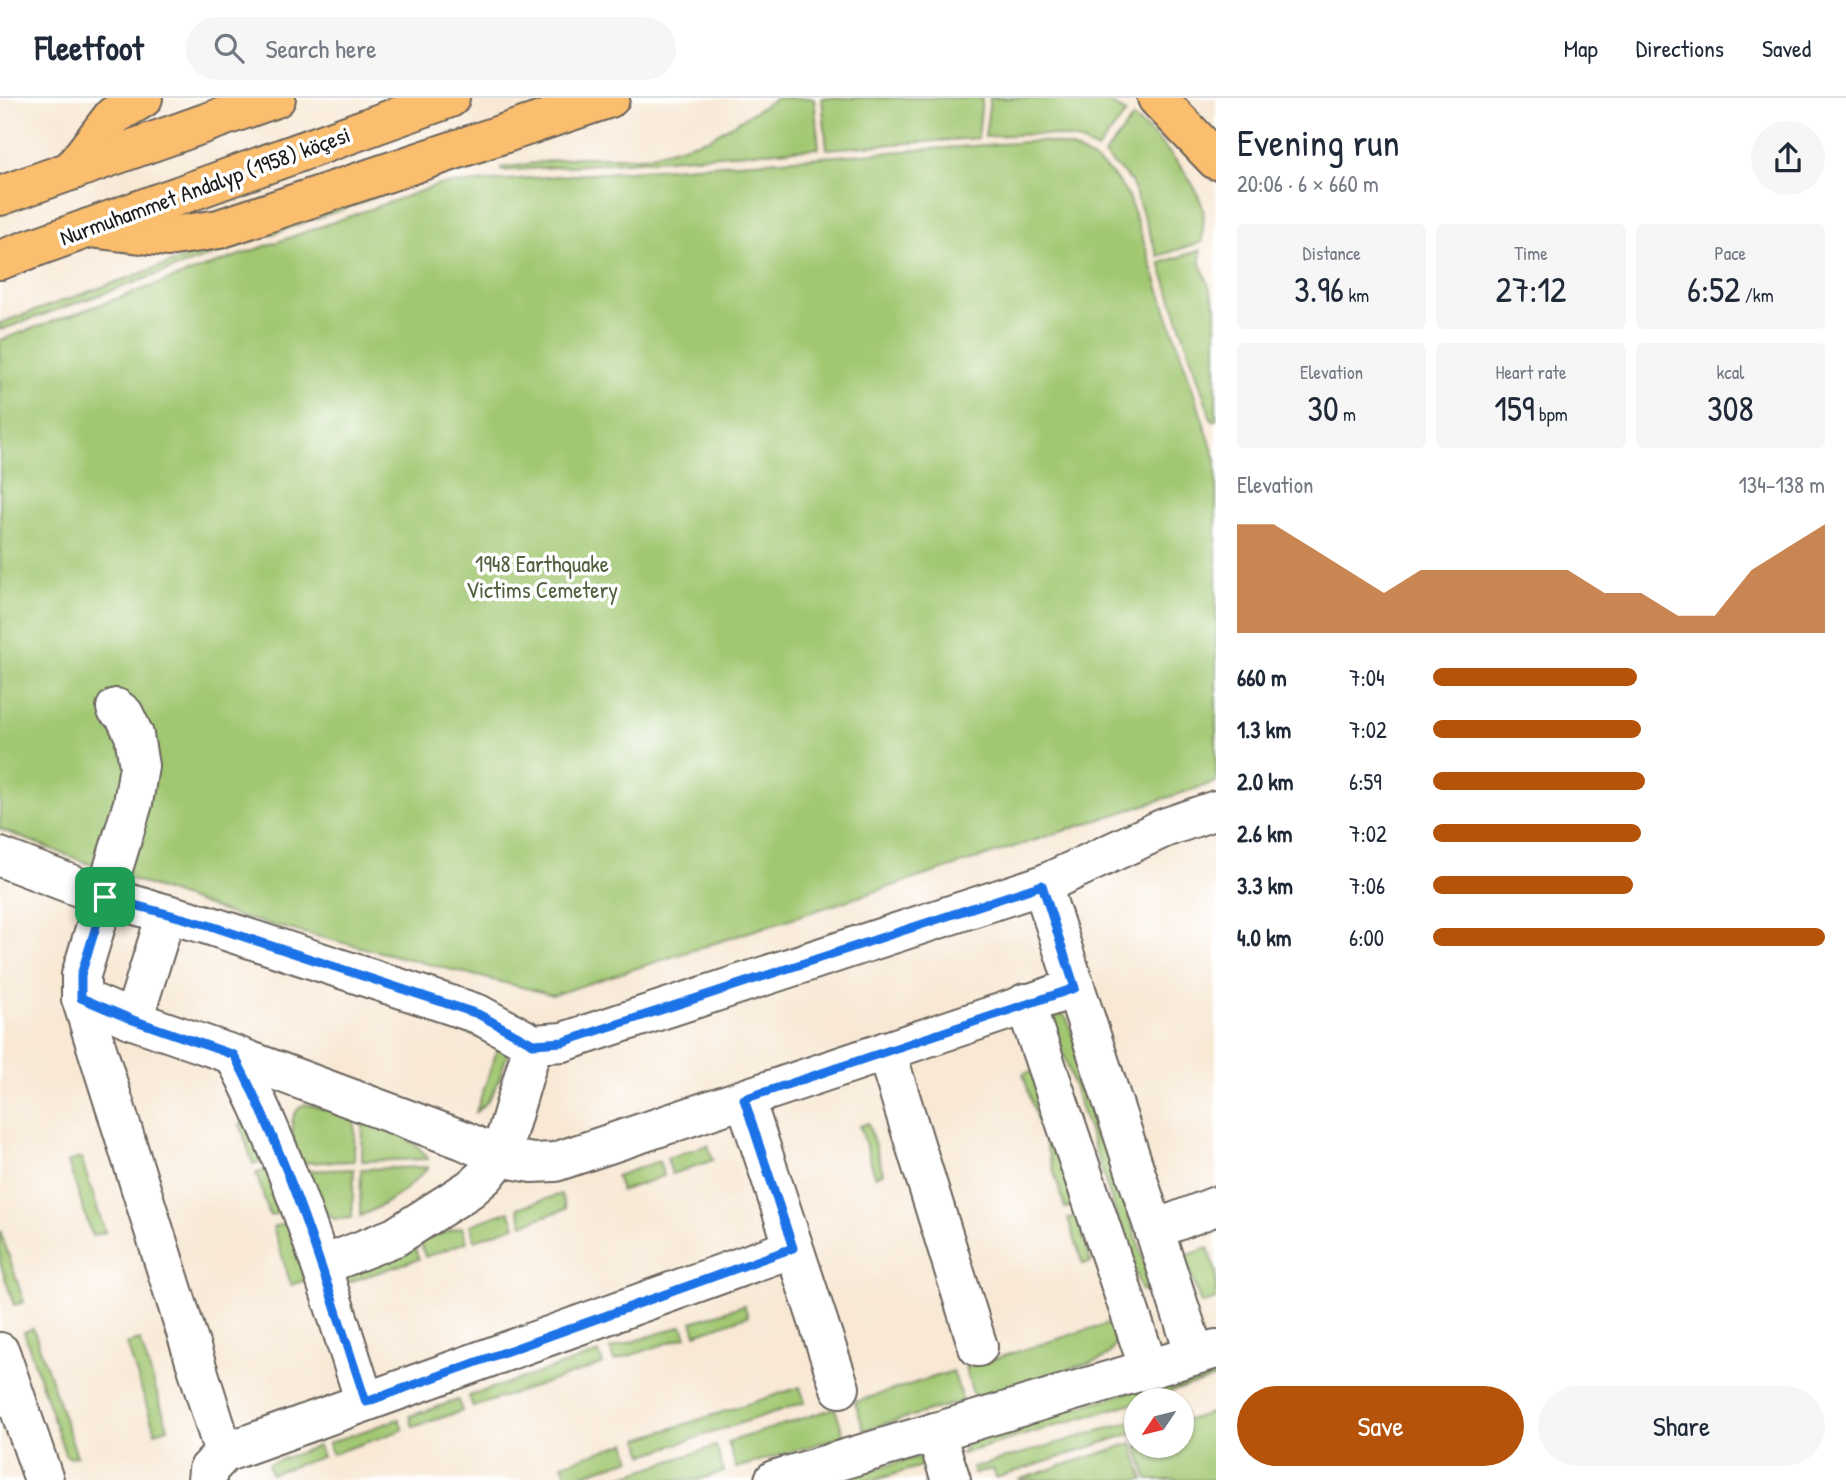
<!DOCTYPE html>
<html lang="en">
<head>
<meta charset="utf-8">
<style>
  :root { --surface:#fff; --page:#f6f6f7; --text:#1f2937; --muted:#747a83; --line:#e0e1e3; --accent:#b45309 }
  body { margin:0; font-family:"Patrick Hand",sans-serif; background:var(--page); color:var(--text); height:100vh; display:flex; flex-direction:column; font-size:26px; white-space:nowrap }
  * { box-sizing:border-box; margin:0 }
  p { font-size:23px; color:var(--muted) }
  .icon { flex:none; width:38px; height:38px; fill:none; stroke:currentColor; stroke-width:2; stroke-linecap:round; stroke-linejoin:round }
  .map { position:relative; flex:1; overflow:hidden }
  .sheet { display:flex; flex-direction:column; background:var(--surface); width:630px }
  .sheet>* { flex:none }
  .needle { width:46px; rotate:235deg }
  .fabs { position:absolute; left:1124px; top:1290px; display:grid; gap:14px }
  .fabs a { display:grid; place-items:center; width:70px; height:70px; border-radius:50%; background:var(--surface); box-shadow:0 2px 5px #0004; font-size:35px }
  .pin { position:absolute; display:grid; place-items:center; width:60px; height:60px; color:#fff; margin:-30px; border-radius:14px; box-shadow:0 4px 10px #0006 }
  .round { display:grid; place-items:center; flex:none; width:74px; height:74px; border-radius:37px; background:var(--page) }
  .overview { display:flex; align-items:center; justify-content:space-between; height:119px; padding:0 21px }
  h1 { font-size:38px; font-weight:600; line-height:52px }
  .stats { display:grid; grid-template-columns:repeat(3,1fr); gap:10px; height:119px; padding:7px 21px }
  .stats div { display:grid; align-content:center; border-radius:7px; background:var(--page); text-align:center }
  .stats b { font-size:35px; font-weight:600 }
  .stats small { font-size:19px; font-weight:400 }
  .stats p { font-size:19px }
  .chart { height:196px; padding:14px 21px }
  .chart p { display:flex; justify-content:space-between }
  .chart svg { width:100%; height:126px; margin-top:7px; fill:var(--accent); opacity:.7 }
  .button { display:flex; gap:14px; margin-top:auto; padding:14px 21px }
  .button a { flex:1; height:80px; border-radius:42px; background:var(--accent); color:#fff; font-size:28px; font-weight:600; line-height:80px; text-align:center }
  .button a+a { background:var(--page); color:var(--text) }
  ul { padding:0 21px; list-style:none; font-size:23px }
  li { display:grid; grid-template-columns:112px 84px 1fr; align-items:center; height:52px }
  li i { height:18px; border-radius:9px; background:var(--accent) }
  header { display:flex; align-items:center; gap:42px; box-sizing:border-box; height:98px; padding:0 35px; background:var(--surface); border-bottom:2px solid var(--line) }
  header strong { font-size:33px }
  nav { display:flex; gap:38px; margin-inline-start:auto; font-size:24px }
  .search { width:490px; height:63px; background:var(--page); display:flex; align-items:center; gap:18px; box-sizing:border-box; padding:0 24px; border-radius:38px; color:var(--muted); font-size:26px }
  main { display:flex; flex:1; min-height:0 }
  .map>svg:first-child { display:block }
</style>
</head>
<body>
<header>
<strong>Fleetfoot</strong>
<div class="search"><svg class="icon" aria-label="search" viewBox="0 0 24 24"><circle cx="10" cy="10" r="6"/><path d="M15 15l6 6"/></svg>Search here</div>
<nav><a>Map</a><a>Directions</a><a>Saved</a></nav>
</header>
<main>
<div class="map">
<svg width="1216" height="1382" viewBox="0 0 1216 1382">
  <rect width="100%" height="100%" fill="#fff"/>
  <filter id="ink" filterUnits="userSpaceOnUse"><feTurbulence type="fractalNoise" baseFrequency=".0143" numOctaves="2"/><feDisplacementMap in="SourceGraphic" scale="14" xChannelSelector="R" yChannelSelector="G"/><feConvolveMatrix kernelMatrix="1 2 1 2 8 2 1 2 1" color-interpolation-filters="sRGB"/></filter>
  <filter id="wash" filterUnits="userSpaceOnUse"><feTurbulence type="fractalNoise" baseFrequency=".00686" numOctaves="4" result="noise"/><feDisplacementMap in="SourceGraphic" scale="28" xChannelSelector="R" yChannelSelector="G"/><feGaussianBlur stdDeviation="1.57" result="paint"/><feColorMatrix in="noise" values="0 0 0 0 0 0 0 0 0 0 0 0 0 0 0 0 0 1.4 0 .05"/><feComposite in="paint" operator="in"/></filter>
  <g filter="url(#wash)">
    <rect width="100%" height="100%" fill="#f8e8d4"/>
    <!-- green -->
    <g fill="#a1c771" stroke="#5e7246" stroke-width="2">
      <polygon points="777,0 814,0 819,50 502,73 501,70 577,59 645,59 710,40"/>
      <polygon points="822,0 982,0 978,40 827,51"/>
      <path d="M 990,0 L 1102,0 L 1126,15 L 1097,52 C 1062,31 1024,36 985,39 Z"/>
      <path d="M 1133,20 C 1158,39 1195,79 1203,111 C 1205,121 1202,134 1202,144 L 1158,158 L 1131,83 L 1104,57 Z"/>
      <path d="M 1041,43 C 1080,48 1110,66 1129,100 L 1216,362 L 1216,684 L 553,897 L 236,818 L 103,771 L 0,731 L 0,242 L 438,87 Z"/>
      <polygon points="380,91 383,97 0,232 0,225"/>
      <polygon points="1201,152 1200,162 1216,209 1216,322 1212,323 1160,165"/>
      <polygon points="1060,915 1067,920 1152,1189 1148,1195 1141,1192 1053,924 1055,916"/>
      <path d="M 459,923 L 498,936 L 509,945 L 509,951 C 501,974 497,999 476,1014 L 499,946 L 457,931 Z"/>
      <polygon points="1032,973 1047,1022 1038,1025 1023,976"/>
      <path d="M 305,1006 L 355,1019 L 354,1063 L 300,1065 C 294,1045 283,1018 305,1006 Z"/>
      <polygon points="255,1021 268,1061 253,1066 240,1026"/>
      <path d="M 363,1022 C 386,1031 414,1038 428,1061 L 362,1063 Z"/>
      <polygon points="868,1025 883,1075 875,1078 860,1028"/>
      <polygon points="1050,1032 1074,1108 1065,1110 1042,1035"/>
      <polygon points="708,1047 713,1062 672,1076 667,1060"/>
      <polygon points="81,1060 105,1134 92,1138 68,1064"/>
      <polygon points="659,1063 664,1078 621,1093 616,1078"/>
      <path d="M 428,1069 C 410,1090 386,1107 360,1118 L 361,1071 Z"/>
      <polygon points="271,1071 284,1113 270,1118 256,1075"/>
      <polygon points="354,1071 352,1120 334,1121 318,1108 302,1073"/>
      <polygon points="561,1096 566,1111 523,1126 518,1110"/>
      <polygon points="509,1113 515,1128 475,1142 470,1127"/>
      <polygon points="1077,1118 1091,1164 1083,1166 1068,1121"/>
      <polygon points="288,1124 306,1182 291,1187 273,1129"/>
      <polygon points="462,1129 467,1144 425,1159 420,1143"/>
      <polygon points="0,1132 24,1204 14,1207 0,1164"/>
      <polygon points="413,1145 419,1161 346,1185 341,1170"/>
      <polygon points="1208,1150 1216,1174 1216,1201 1201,1206 1185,1158"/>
      <polygon points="744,1207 748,1218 696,1236 692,1224"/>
      <path d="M 1115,1223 C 1118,1239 1118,1251 1102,1261 L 974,1299 L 965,1270 Z"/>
      <polygon points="682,1228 686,1239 614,1263 610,1251"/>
      <polygon points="33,1230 77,1358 69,1359 65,1356 24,1234"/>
      <polygon points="140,1242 168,1330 155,1334 127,1246"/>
      <polygon points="599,1255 603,1266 473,1309 469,1298"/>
      <polygon points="1216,1268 1216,1280 1143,1302 1136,1302 1136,1304 961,1356 971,1341"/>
      <polygon points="953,1273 963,1303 864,1332 855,1304"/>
      <polygon points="800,1289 805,1304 644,1357 639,1341"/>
      <polygon points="458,1302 462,1313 413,1329 410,1318"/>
      <polygon points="835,1310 844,1338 736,1370 728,1344"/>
      <polygon points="1216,1313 1216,1382 1148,1382 1137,1348 1181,1348 1181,1324"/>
      <polygon points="399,1321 403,1332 332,1356 328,1345"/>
      <polygon points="1136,1322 1136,1334 996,1380 993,1371 974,1376 972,1370"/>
      <polygon points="626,1345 631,1361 568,1381 562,1366"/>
      <polygon points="1132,1345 1144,1382 1018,1382"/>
      <polygon points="318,1348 322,1359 271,1376 268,1366"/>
      <polygon points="716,1348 724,1374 698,1382 612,1382"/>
      <polygon points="918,1359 928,1366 875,1382 831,1382"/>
    </g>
  </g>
  <g filter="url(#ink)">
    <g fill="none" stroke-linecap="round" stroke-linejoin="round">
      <defs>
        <g id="minor">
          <polyline points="116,610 124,616 134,637 139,668 133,705 81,877 81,900 224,1355"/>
          <polyline points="0,759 105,799 208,827 478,916 533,946 563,944 1042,787"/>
          <polyline points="81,900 133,922 234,957 463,1042 500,1059 532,1065 555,1064 1075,890"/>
          <polyline points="1025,905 1149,1271"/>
          <polyline points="133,922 166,817"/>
          <polyline points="886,953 978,1249"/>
          <path d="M 234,957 C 292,1067 327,1186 365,1304"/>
          <polyline points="745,1001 840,1290"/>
          <polyline points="1154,1132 1216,1108"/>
          <polyline points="321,1168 395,1139 470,1091 485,1078 500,1059 533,946"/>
          <polyline points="0,1254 44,1382"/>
          <polyline points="1195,1257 1042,787 1164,730 1216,712"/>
          <polyline points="935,1334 951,1382"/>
          <polyline points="207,1382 208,1372 224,1355 793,1150"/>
          <polyline points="774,1382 1216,1251"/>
        </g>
        <g id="major">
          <polyline points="1157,0 1216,62"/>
          <polyline points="71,73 113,18 143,0"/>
          <polyline points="0,98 276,0"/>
          <polyline points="89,130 167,139 219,131 610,0"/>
          <polyline points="0,162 450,0"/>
        </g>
      </defs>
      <!-- minor casing -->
      <use href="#minor" stroke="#69635c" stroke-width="42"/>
      <!-- major casing -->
      <use href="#major" stroke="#69635c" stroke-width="42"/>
      <!-- minor -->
      <use href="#minor" stroke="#fff" stroke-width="38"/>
      <!-- major -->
      <use href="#major" stroke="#fbbd6e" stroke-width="38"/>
    </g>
  </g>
  <g fill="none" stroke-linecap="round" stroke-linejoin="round" filter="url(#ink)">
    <defs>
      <path id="route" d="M 1042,787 L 1075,890 L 744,1001 L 793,1150 L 366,1304 C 327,1186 292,1067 234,957 L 133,922 L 81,900 L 81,877 L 105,799 L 208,827 L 478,916 L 533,946 L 563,944 Z"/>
    </defs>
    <!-- route casing -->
    <use href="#route" stroke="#fff" stroke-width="14"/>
    <!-- route -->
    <use href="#route" stroke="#1a73e8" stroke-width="9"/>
  </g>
  <g text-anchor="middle" stroke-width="7" stroke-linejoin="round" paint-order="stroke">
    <!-- street labels -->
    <g font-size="23" fill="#1c1c1c" stroke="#fff">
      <text transform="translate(205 88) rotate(-20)" y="8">Nurmuhammet Andalyp (1958) köçesi</text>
    </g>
    <!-- park labels -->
    <g font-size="23" fill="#51603e" stroke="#fff">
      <text x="542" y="474">1948 Earthquake<tspan x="542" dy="26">Victims Cemetery</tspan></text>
    </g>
  </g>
</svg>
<div class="fabs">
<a><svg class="needle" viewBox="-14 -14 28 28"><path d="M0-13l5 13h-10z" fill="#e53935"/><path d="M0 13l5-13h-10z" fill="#747a83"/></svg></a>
</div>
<div class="pin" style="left:105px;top:799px;background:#1e9e55"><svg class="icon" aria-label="arrive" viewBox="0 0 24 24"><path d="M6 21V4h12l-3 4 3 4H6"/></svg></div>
</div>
<section class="sheet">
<div class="overview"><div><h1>Evening run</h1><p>20:06 · 6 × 660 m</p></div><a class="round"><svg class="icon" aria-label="share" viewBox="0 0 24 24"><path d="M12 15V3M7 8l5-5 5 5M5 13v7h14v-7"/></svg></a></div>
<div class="stats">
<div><p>Distance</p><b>3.96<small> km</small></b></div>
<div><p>Time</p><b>27:12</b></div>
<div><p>Pace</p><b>6:52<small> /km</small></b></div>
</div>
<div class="stats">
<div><p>Elevation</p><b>30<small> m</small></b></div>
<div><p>Heart rate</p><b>159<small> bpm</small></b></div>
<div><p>kcal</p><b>308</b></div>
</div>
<div class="chart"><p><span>Elevation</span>134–138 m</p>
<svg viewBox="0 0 160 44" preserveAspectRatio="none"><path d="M0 44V6L10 6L20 14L30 22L40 30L50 22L60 22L70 22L80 22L90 22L100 30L110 30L120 38L130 38L140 22L150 14L160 6V44z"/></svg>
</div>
<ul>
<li><b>660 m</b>7:04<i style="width:52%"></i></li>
<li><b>1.3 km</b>7:02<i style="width:53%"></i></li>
<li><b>2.0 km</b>6:59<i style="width:54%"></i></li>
<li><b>2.6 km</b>7:02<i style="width:53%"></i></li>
<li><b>3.3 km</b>7:06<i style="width:51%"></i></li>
<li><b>4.0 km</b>6:00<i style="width:100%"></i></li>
</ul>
<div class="button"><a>Save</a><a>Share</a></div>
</section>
</main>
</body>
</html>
